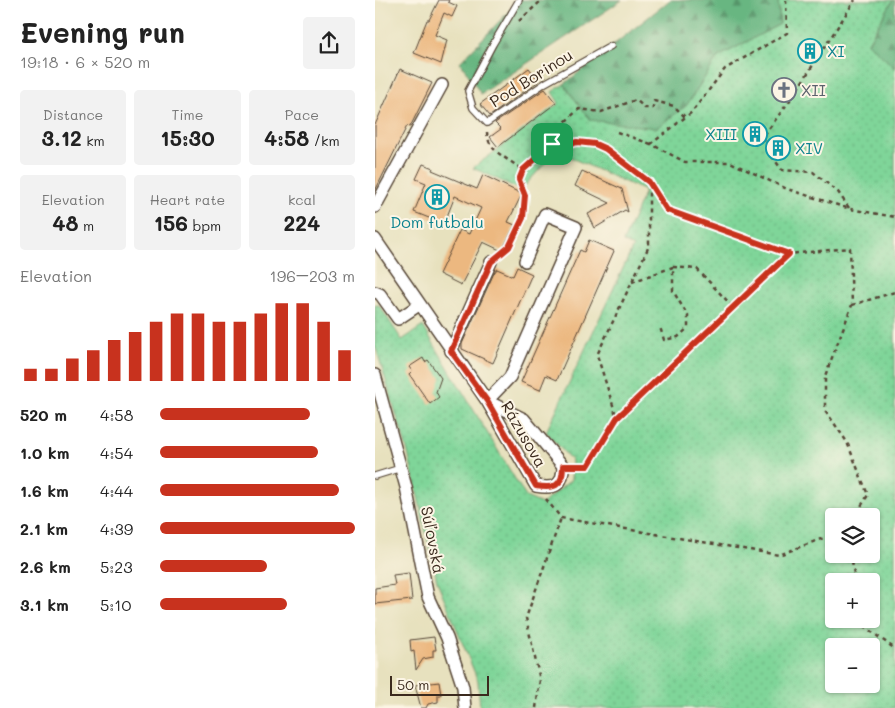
<!DOCTYPE html>
<html lang="en">
<head>
<meta charset="utf-8">
<style>
  :root { --surface:#fff; --page:#f2f2f2; --text:#222; --muted:#767676; --accent:#c8321e }
  body { margin:0; font-family:Mali,sans-serif; background:var(--page); color:var(--text); height:100vh; display:flex; flex-direction:column; font-size:19px; white-space:nowrap }
  * { box-sizing:border-box; margin:0 }
  p { font-size:16px; color:var(--muted) }
  .icon { flex:none; width:28px; height:28px; fill:none; stroke:currentColor; stroke-width:2; stroke-linecap:round; stroke-linejoin:round }
  .map { position:relative; flex:1; overflow:hidden }
  .panel { display:flex; flex-direction:column; background:var(--surface); width:375px }
  .panel>* { flex:none }
  .fabs { position:absolute; left:450px; top:508px; display:grid; gap:10px }
  .fabs a { display:grid; place-items:center; width:55px; height:55px; border-radius:5px; background:var(--surface); box-shadow:0 1px 4px #0004; font-size:25px }
  .scale { position:absolute; left:15px; bottom:12px; width:99px; box-sizing:border-box; padding-left:5px; border:2px solid #3b2a1e; border-top:0; font-size:14px; line-height:18px; white-space:nowrap; color:#3b2a1e; -webkit-text-stroke:4px #fcf5e5; paint-order:stroke }
  .pin { position:absolute; display:grid; place-items:center; width:42px; height:42px; color:#fff; margin:-21px; border-radius:10px; box-shadow:0 2px 8px #0006 }
  .round { display:grid; place-items:center; flex:none; width:52px; height:52px; border-radius:5px; background:var(--page) }
  .overview { display:flex; align-items:center; justify-content:space-between; height:85px; padding:0 20px }
  h1 { font-size:28px; font-weight:800; line-height:38px }
  .figures { display:grid; grid-template-columns:repeat(3,1fr); gap:8px; height:85px; padding:5px 20px }
  .figures div { display:grid; align-content:center; border-radius:5px; background:var(--page); text-align:center }
  .figures b { font-size:21px; font-weight:800 }
  .figures small { font-size:14px; font-weight:400 }
  .figures p { font-size:14px }
  .chart { height:140px; padding:10px 20px }
  .chart p { display:flex; justify-content:space-between }
  .chart svg { width:100%; height:90px; margin-top:5px; stroke:var(--accent); stroke-width:6 }
  ul { padding:0 20px; list-style:none; font-size:16px }
  li { display:grid; grid-template-columns:80px 60px 1fr; align-items:center; height:38px }
  li i { height:12px; border-radius:6px; background:var(--accent) }
  main { display:flex; flex:1; min-height:0 }
  .map>svg:first-child { display:block }
</style>
</head>
<body>
<main>
<section class="panel">
<div class="overview"><div><h1>Evening run</h1><p>19:18 · 6 × 520 m</p></div><a class="round"><svg class="icon" aria-label="share" viewBox="0 0 24 24"><path d="M12 15V3M7 8l5-5 5 5M5 13v7h14v-7"/></svg></a></div>
<div class="figures">
<div><p>Distance</p><b>3.12<small> km</small></b></div>
<div><p>Time</p><b>15:30</b></div>
<div><p>Pace</p><b>4:58<small> /km</small></b></div>
</div>
<div class="figures">
<div><p>Elevation</p><b>48<small> m</small></b></div>
<div><p>Heart rate</p><b>156<small> bpm</small></b></div>
<div><p>kcal</p><b>224</b></div>
</div>
<div class="chart"><p><span>Elevation</span>196–203 m</p>
<svg viewBox="0 0 160 44" preserveAspectRatio="none"><path d="M5 44V38M15 44V38M25 44V33M35 44V29M45 44V24M55 44V20M65 44V15M75 44V11M85 44V11M95 44V15M105 44V15M115 44V11M125 44V6M135 44V6M145 44V15M155 44V29"/></svg>
</div>
<ul>
<li><b>520 m</b>4:58<i style="width:77%"></i></li>
<li><b>1.0 km</b>4:54<i style="width:81%"></i></li>
<li><b>1.6 km</b>4:44<i style="width:92%"></i></li>
<li><b>2.1 km</b>4:39<i style="width:100%"></i></li>
<li><b>2.6 km</b>5:23<i style="width:55%"></i></li>
<li><b>3.1 km</b>5:10<i style="width:65%"></i></li>
</ul>
</section>
<div class="map">
<svg width="520" height="708" viewBox="0 0 520 708">
  <defs>
    <pattern id="grass-dots" width="8" height="8" patternUnits="userSpaceOnUse" patternTransform="scale(1.25)"><rect width="8" height="8" fill="#7fd599"/><path d="M2 2h.1M6 6h.1" fill="none" stroke="#6fb783" stroke-width="1.8" stroke-linecap="round"/></pattern>
    <pattern id="forest-firs" width="22" height="20" patternUnits="userSpaceOnUse" patternTransform="scale(1.25)"><rect width="22" height="20" fill="#67b681"/><path d="M5 1l3.5 6h-7zM16 11l3.5 6h-7z" fill="#569469"/></pattern>
  </defs>
  <rect width="100%" height="100%" fill="#fcf5e5"/>
  <filter id="ink" filterUnits="userSpaceOnUse"><feTurbulence type="fractalNoise" baseFrequency=".02" numOctaves="2"/><feDisplacementMap in="SourceGraphic" scale="10" xChannelSelector="R" yChannelSelector="G"/><feConvolveMatrix kernelMatrix="1 2 1 2 8 2 1 2 1" color-interpolation-filters="sRGB"/></filter>
  <filter id="wash" filterUnits="userSpaceOnUse"><feTurbulence type="fractalNoise" baseFrequency=".0096" numOctaves="4" result="noise"/><feDisplacementMap in="SourceGraphic" scale="20" xChannelSelector="R" yChannelSelector="G"/><feGaussianBlur stdDeviation="1.12" result="paint"/><feColorMatrix in="noise" values="0 0 0 0 0 0 0 0 0 0 0 0 0 0 0 0 0 1.4 0 .05"/><feComposite in="paint" operator="in"/></filter>
  <g filter="url(#wash)">
    <rect width="100%" height="100%" fill="#e7e1be"/>
    <!-- grass -->
    <path fill="url(#grass-dots)" stroke="#5d805c" fill-rule="evenodd" d="M 403,0 L 518,0 L 493,42 L 520,68 L 520,708 L 105,708 L 103,681 L 62,581 L 33,453 L 0,345 L 0,305 L 4,305 L 27,340 L 48,326 L 151,497 L 167,504 L 196,480 L 197,461 L 171,432 L 258,247 L 248,242 L 270,191 L 181,151 L 146,190 L 98,168 L 184,103 L 177,92 L 189,84 L 215,120 L 311,106 L 343,57 L 405,24 ZM 459,516 L 496,516 L 496,554 L 459,554 ZM 459,581 L 496,581 L 496,619 L 459,619 ZM 459,646 L 496,646 L 496,684 L 459,684 Z"/>
    <!-- forest -->
    <g fill="url(#forest-firs)" stroke="#517050">
      <polygon points="145,0 247,0 106,94 85,62"/>
      <polygon points="295,0 403,0 405,24 343,57 311,106 281,128 215,120 189,84"/>
      <polygon points="518,0 520,0 520,68 493,43"/>
    </g>
    <g id="blocks">
      <!-- building -->
      <g fill="#ecb880">
        <polygon points="64,0 74,0 73,2 82,6 77,17 69,13 60,35 72,40 66,64 39,53 52,20 54,20"/>
        <polygon points="154,68 164,81 115,116 105,104"/>
        <polygon points="25,69 57,83 35,127 32,126 0,191 0,125"/>
        <polygon points="170,89 181,103 123,147 115,137 126,129 120,123"/>
        <polygon points="407,141 411,148 407,155 399,155 391,142"/>
        <polygon points="48,164 58,168 57,170 102,189 108,175 147,194 133,222 140,225 127,251 108,242 86,285 64,274 85,230 94,234 106,208 80,196 69,224 39,212 51,183 41,179"/>
        <polygon points="207,171 247,189 253,212 250,210 220,228 213,214 235,203 200,186"/>
        <polygon points="214,240 239,251 182,380 171,375 165,390 146,382 205,250 209,252"/>
        <polygon points="142,267 157,274 118,363 87,349 87,344 119,273 122,269 138,276"/>
        <polygon points="48,358 50,362 53,360 66,378 61,392 64,397 55,404 34,374 37,371 34,367"/>
        <polygon points="34,573 37,600 0,604 0,588 20,585 18,575"/>
        <polygon points="59,637 61,650 58,650 58,657 48,659 41,670 39,651 36,652 35,640"/>
        <polygon points="64,682 66,695 63,695 63,702 53,704 51,708 46,708 40,685"/>
      </g>
    </g>
  </g>
  <g filter="url(#ink)">
    <use href="#blocks" fill-opacity="0" stroke="#554536" stroke-width="1"/>
    <g fill="none" stroke-linecap="round" stroke-linejoin="round">
      <defs>
        <g id="service">
          <polyline points="144,0 118,44 93,91 98,108 112,123 170,83 236,46"/>
          <polyline points="0,476 26,468"/>
        </g>
        <g id="minor">
          <polyline points="0,207 67,85"/>
          <path d="M 0,239 L 112,401 L 149,419 L 188,466 C 188,487 179,489 161,486 L 112,401 L 135,377 L 201,227 L 170,214 L 150,261"/>
          <polyline points="0,292 5,294 23,319 44,305"/>
          <polyline points="76,351 116,262"/>
          <polyline points="0,375 31,487 53,597 72,638 88,687 90,708"/>
        </g>
      </defs>
      <!-- service casing -->
      <use href="#service" stroke="#554536" stroke-width="8"/>
      <!-- minor casing -->
      <use href="#minor" stroke="#554536" stroke-width="14"/>
      <!-- path -->
      <g stroke="#554536" stroke-width="2.5" stroke-dasharray="4 4" stroke-linecap="butt">
        <polyline points="411,0 412,33 350,69 317,112 276,144 310,162 355,162 412,189 475,209 520,217"/>
        <polyline points="144,21 167,0"/>
        <path d="M 112,132 C 113,153 134,158 147,170 L 177,144 L 189,123 L 204,109 L 226,112 L 261,100 L 270,108 L 278,108 L 279,101 L 299,106 L 310,117"/>
        <polyline points="242,132 276,144"/>
        <path d="M 177,144 C 192,147 204,140 219,144 C 236,148 259,171 274,182 L 274,246 L 222,355 L 242,418 L 213,466 L 200,466"/>
        <polyline points="274,182 292,210 414,254 475,248 477,305 450,376 450,410 472,442 493,495 480,516"/>
        <polyline points="474,208 463,192 438,172 407,170 393,151 395,143 387,138 418,96 480,0"/>
        <polyline points="124,256 134,247 147,218 150,195 143,180 147,170"/>
        <polyline points="298,267 322,269 358,307"/>
        <polyline points="257,282 298,267 298,291 313,316 313,328 303,337 289,340 285,327"/>
        <polyline points="477,305 520,292"/>
        <polyline points="242,418 414,254"/>
        <polyline points="171,499 186,518 404,555 459,534"/>
        <polyline points="476,554 480,581"/>
        <polyline points="486,619 486,624 520,649"/>
        <polyline points="161,708 165,680 151,618 186,518"/>
      </g>
      <!-- service -->
      <use href="#service" stroke="#fff" stroke-width="5.5"/>
      <!-- minor -->
      <use href="#minor" stroke="#fff" stroke-width="11"/>
    </g>
  </g>
  <g fill="none" stroke-linecap="round" stroke-linejoin="round" filter="url(#ink)">
    <defs>
      <path id="route" d="M 202,142 L 220,144 L 231,149 L 274,182 L 292,210 L 414,254 L 242,418 L 213,466 L 188,466 C 188,487 179,489 161,486 L 112,401 L 76,351 L 116,262 L 134,247 L 148,218 L 150,195 L 144,180 L 148,170 L 177,144 L 188,146 Z"/>
    </defs>
    <!-- route casing -->
    <use href="#route" stroke="#fff" stroke-width="10"/>
    <!-- route -->
    <use href="#route" stroke="#c8321e" stroke-width="6"/>
  </g>
  <!-- icons -->
  <defs>
    <symbol id="building-ring" viewBox="-11 -11 22 22"><circle r="9.5" fill="#fcf5e5" stroke="#0f9aa8" stroke-width="1.5"/><path d="M-4-6H4V6H1V3H-1V6H-4ZM-2.5-4.3h1.7v1.8h-1.7ZM.8-4.3h1.7v1.8H.8ZM-2.5-1h1.7V.8h-1.7ZM.8-1h1.7V.8H.8Z" fill="#0f9aa8"/></symbol>
    <symbol id="church-ring" viewBox="-11 -11 22 22"><circle r="9.5" fill="#fcf5e5" stroke="#6b7280" stroke-width="1.5"/><path d="M-1.2-6h2.4v3.5h3.3v2.4h-3.3V6h-2.4V-.1h-3.3v-2.4h3.3Z" fill="#6b7280"/></symbol>
  </defs>
  <g fill-rule="evenodd">
    <use href="#building-ring" x="421" y="37" width="28" height="28"/>
    <use href="#church-ring" x="395" y="76" width="28" height="28"/>
    <use href="#building-ring" x="366" y="120" width="28" height="28"/>
    <use href="#building-ring" x="389" y="134" width="28" height="28"/>
    <use href="#building-ring" x="48" y="183" width="28" height="28"/>
  </g>
  <g text-anchor="middle" stroke-width="4" stroke-linejoin="round" paint-order="stroke">
    <!-- culture labels -->
    <g font-size="16" fill="#0d838f" stroke="#fcf5e5" text-anchor="start">
      <text x="452" y="57">XI</text>
      <text x="362" y="140" text-anchor="end">XIII</text>
      <text x="420" y="154">XIV</text>
      <text x="62" y="228" text-anchor="middle">Dom futbalu</text>
    </g>
    <!-- street labels -->
    <g font-size="16" fill="#3b2a1e" stroke="#fcf5e5">
      <text transform="translate(156 78) rotate(-32)" y="6">Pod Borinou</text>
      <text transform="translate(149 434) rotate(60)" y="6">Rázusova</text>
      <text transform="translate(58 540) rotate(79)" y="6">Súľovská</text>
    </g>
    <!-- worship labels -->
    <g font-size="16" fill="#5b616d" stroke="#fcf5e5" text-anchor="start">
      <text x="426" y="96">XII</text>
    </g>
  </g>
</svg>
<div class="fabs">
<a><svg class="icon" aria-label="layers" viewBox="0 0 24 24"><path d="M12 4l9 5-9 5-9-5zM3 14l9 5 9-5"/></svg></a>
<a>+</a>
<a>−</a>
</div>
<div class="scale">50 m</div>
<div class="pin" style="left:177px;top:144px;background:#1e9e55"><svg class="icon" aria-label="arrive" viewBox="0 0 24 24"><path d="M6 21V4h12l-3 4 3 4H6"/></svg></div>
</div>
</main>
</body>
</html>
